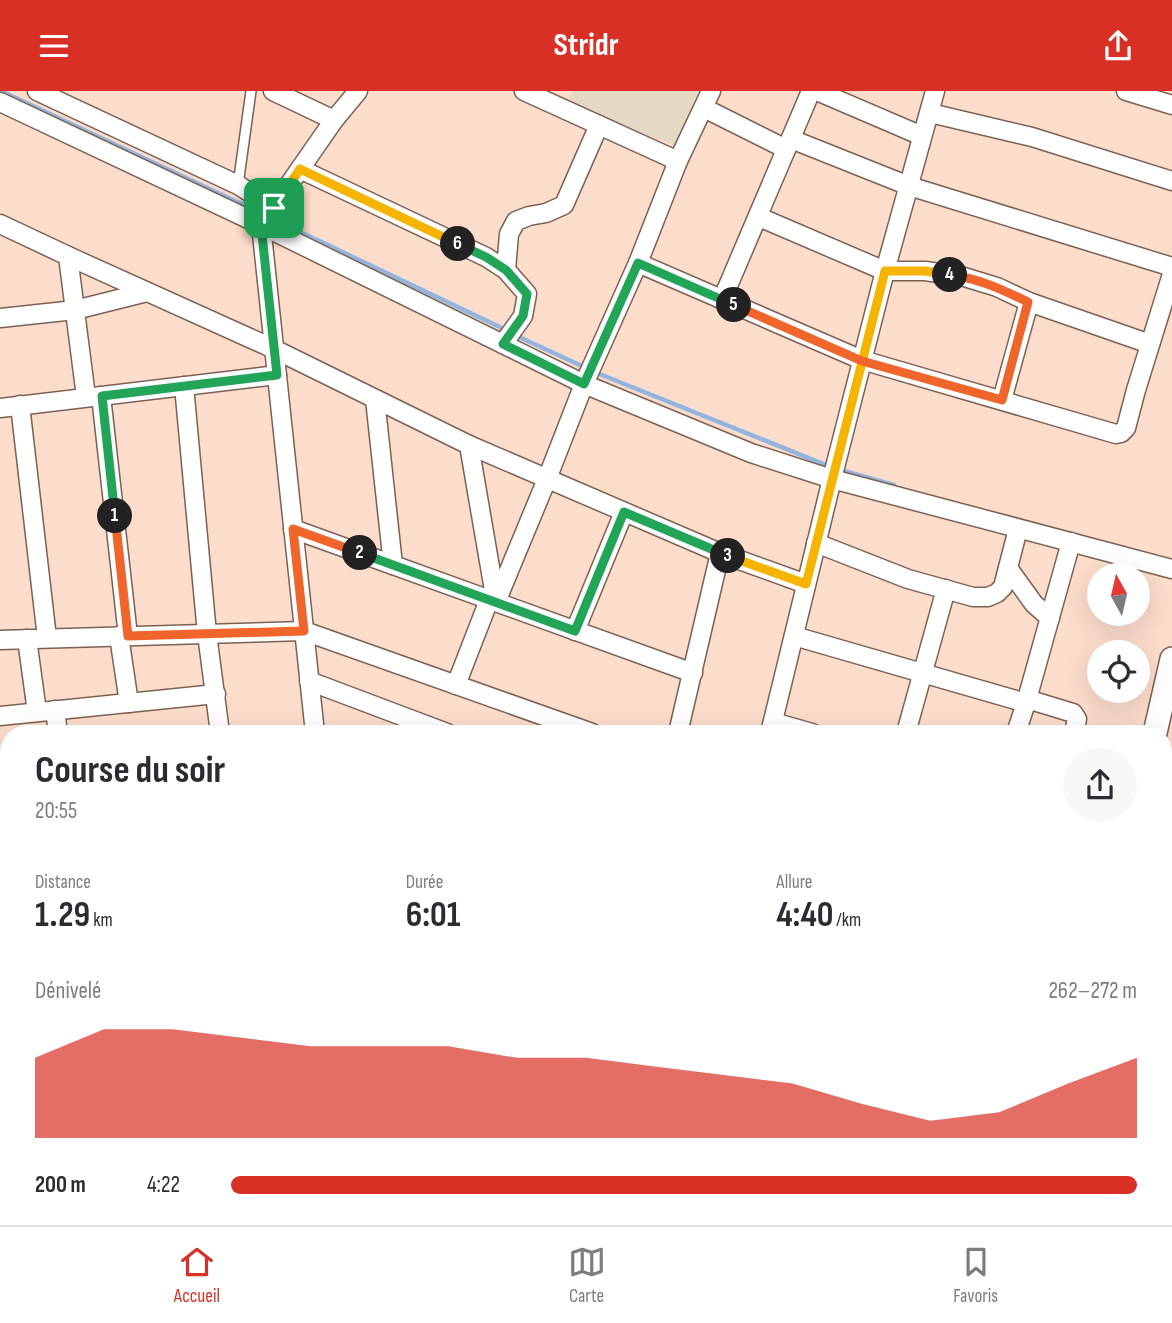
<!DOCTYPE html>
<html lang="fr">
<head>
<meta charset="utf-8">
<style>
  :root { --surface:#fff; --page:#f7f7f7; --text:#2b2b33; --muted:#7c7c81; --line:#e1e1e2; --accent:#d93025 }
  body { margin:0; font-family:"Sofia Sans Condensed",sans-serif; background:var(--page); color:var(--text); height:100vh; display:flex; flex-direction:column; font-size:26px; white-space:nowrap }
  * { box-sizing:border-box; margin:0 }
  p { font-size:23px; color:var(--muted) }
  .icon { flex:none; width:38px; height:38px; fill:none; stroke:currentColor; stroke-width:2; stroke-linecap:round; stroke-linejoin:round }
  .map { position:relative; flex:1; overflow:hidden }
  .details { position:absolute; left:0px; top:634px; width:1172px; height:500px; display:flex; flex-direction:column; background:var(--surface); border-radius:28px 28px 0 0; box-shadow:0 7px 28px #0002 }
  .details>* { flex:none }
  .needle { width:46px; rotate:352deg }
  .controls { position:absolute; left:1087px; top:472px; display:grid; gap:14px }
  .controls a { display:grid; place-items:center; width:63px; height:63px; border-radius:50%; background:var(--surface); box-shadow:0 7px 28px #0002; font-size:35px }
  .pin { position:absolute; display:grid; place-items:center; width:60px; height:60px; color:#fff; margin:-30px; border-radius:14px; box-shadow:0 4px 10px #0006 }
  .km { position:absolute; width:35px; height:35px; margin:-18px; border-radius:50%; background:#222; color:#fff; font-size:19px; line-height:35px; text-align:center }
  .round { display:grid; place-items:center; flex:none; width:74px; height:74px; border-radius:37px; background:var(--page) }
  .headline { display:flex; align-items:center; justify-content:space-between; height:119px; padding:0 35px }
  h1 { font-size:38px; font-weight:700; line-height:52px }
  .stats { display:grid; grid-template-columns:repeat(3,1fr); gap:10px; height:119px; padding:7px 35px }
  .stats div { display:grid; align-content:center }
  .stats b { font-size:35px; font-weight:700 }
  .stats small { font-size:19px; font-weight:400 }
  .stats p { font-size:19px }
  .chart { height:196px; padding:14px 35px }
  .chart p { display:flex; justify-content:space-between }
  .chart svg { width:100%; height:126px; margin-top:7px; fill:var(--accent); opacity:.7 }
  ul { padding:0 35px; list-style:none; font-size:23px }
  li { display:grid; grid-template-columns:112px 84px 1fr; align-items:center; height:52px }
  li i { height:18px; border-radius:9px; background:var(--accent) }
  header { display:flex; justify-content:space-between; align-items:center; height:91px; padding:0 35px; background:var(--accent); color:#fff; font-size:32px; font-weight:700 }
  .dock { display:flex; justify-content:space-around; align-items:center; height:98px; border-top:2px solid var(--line); background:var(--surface); font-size:19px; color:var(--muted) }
  .dock a { display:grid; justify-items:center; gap:4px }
  .dock .current { color:var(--accent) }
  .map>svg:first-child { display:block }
</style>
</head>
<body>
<header><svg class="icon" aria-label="menu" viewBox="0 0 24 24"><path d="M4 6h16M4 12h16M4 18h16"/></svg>Stridr<svg class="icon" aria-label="share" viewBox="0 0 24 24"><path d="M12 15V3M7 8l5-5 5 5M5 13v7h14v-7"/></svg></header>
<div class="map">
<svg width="1172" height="1134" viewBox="0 0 1172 1134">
  <rect width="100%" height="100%" fill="#fcdccb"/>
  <!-- built -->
  <polygon fill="#f6cfba" points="0,1047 9,1068 9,1125 32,1125 32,1127 22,1134 8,1134 0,1129"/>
  <!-- education -->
  <polygon fill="#e3d9c4" points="572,0 698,0 675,55 568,11"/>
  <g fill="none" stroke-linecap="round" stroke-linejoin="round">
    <!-- stream -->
    <g stroke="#93b5dd" stroke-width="4.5">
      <polyline points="1,0 263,123"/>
      <polyline points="271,127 504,238"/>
      <polyline points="517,245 584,276"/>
      <polyline points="597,282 826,374"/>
      <polyline points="844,380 894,394"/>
      <polyline points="0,1015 9,1037"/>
      <polyline points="45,1125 48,1134"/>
    </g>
    <defs>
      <polyline id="service" points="238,94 251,0"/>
      <g id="minor">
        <polyline points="37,0 238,94 274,117"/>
        <polyline points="273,0 334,29"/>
        <polyline points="524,0 678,70"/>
        <polyline points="817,0 922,45"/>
        <polyline points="1126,0 1172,14"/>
        <polyline points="0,11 261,134 584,293 751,362 832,388 1172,478"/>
        <polyline points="704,17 786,58"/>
        <polyline points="930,22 1032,46 1172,90"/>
        <polyline points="791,48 909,95 1172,176"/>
        <polyline points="300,78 486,166 506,179 527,203 523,225 503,253"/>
        <polyline points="759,126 885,180 925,180 961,185 997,196 1029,211 1150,253"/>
        <polyline points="0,133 68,165 274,258 469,354 720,462 806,493"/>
        <polyline points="68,165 86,306"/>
        <polyline points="638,172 862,269 1116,343 1121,342 1126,337 1136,299 1172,183"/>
        <polyline points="506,179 509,143 516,130 529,125 546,122 564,114 599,34"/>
        <polyline points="722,209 811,0"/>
        <polyline points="0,227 75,219 147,201"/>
        <polyline points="184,295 207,543 220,642"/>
        <polyline points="101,305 128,545"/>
        <polyline points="375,308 393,474"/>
        <polyline points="1002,309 1029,211"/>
        <polyline points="20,314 47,547"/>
        <polyline points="0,317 277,284"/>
        <polyline points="469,354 496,511"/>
        <polyline points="293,438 693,582"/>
        <polyline points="816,452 908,488 973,506 988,506 997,502 1003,496 1018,438"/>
        <polyline points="1008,477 1034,513 1050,527"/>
        <polyline points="496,511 547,388 584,293 638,172 678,70 711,0"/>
        <polyline points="575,540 624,421"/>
        <polyline points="119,545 129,612"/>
        <polyline points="794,545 1026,612 1016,642"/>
        <polyline points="27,548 37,621"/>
        <polyline points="0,549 304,540 592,642"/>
        <polyline points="309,590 447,642"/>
        <polyline points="456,594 489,509"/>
        <polyline points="1027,608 1073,622 1077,628 1074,642"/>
        <polyline points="1026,612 1071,451"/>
        <polyline points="55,619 58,642"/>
        <polyline points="0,625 216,603"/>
        <polyline points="773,631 812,642"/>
        <polyline points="315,642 261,134 334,29 358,0"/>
        <polyline points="678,642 720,462"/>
        <polyline points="770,642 832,388 885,180 935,0"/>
        <polyline points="906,642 946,498"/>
        <polyline points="0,716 9,715"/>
        <polyline points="0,813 9,812"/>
        <polyline points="0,945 9,966"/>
        <polyline points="1164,1036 1172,1039"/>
        <polyline points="1164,1117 1172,1120"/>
        <polyline points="76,1125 80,1134"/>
        <polyline points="269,1125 270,1134"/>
        <polyline points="367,1125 367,1134"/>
        <polyline points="466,1125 467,1134"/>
        <polyline points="563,1125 564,1134"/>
        <polyline points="236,1134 247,1125"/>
        <polyline points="695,1134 698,1125"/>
        <polyline points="798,1134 801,1125"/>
        <polyline points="889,1134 892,1125"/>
        <polyline points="983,1134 986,1125"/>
        <polyline points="1037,1134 1040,1125"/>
        <polyline points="1135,1134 1138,1125"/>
      </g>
      <g id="tertiary">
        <polyline points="1155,642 1172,568"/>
        <polyline points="1008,1134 1011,1125"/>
      </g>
    </defs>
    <!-- service casing -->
    <use href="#service" stroke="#7c6051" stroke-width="12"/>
    <!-- minor casing -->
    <use href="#minor" stroke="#7c6051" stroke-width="21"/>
    <!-- tertiary casing -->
    <use href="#tertiary" stroke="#7c6051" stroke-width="26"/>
    <!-- service -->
    <use href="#service" stroke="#fff" stroke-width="9"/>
    <!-- minor -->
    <use href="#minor" stroke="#fff" stroke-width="18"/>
    <!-- tertiary -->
    <use href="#tertiary" stroke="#fff" stroke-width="23"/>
  </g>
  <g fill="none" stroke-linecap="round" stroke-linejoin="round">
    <defs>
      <polyline id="split-1" points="115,425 102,305 277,284 261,134 274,117"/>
      <polyline id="split-2" points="115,425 128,545 304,540 293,438 360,462"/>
      <polyline id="split-3" points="360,462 575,540 624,421 728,465"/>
      <polyline id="split-4" points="728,465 806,493 885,180 925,180 950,184"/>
      <path id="split-5" d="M 734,214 L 862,270 L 1002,309 L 1028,211 C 1003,199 978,187 950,184"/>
      <polyline id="split-6" points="458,153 486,166 506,179 527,203 523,225 503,253 584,293 638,172 734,214"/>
      <polyline id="split-7" points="274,117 300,78 458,153"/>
    </defs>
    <!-- split-1 casing -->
    <use href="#split-1" stroke="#fff" stroke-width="14"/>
    <!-- split-2 casing -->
    <use href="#split-2" stroke="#fff" stroke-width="14"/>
    <!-- split-3 casing -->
    <use href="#split-3" stroke="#fff" stroke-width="14"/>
    <!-- split-4 casing -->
    <use href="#split-4" stroke="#fff" stroke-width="14"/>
    <!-- split-5 casing -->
    <use href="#split-5" stroke="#fff" stroke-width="14"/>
    <!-- split-6 casing -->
    <use href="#split-6" stroke="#fff" stroke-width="14"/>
    <!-- split-7 casing -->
    <use href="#split-7" stroke="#fff" stroke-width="14"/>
    <!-- split-1 -->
    <use href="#split-1" stroke="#22a559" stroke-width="9"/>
    <!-- split-2 -->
    <use href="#split-2" stroke="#f0652b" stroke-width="9"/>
    <!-- split-3 -->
    <use href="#split-3" stroke="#22a559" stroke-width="9"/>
    <!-- split-4 -->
    <use href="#split-4" stroke="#f5b400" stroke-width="9"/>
    <!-- split-5 -->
    <use href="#split-5" stroke="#f0652b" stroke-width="9"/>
    <!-- split-6 -->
    <use href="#split-6" stroke="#22a559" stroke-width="9"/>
    <!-- split-7 -->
    <use href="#split-7" stroke="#f5b400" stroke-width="9"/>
  </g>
</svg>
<div class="controls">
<a><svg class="needle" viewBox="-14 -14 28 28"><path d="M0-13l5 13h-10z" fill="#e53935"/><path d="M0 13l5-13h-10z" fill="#7c7c81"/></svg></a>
<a><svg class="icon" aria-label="locate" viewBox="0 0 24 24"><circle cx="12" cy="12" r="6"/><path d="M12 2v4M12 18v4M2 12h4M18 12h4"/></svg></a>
</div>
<div class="pin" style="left:274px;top:117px;background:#1e9e55"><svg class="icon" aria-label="arrive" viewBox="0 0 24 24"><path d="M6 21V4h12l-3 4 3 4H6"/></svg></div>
<b class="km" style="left:115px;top:425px">1</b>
<b class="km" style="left:360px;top:462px">2</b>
<b class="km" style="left:728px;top:465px">3</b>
<b class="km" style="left:950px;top:184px">4</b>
<b class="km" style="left:734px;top:214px">5</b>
<b class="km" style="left:458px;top:153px">6</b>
<section class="details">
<div class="headline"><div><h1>Course du soir</h1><p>20:55</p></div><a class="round"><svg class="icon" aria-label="share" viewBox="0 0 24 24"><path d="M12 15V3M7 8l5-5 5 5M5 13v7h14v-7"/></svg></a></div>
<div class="stats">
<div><p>Distance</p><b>1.29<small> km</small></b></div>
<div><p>Durée</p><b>6:01</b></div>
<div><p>Allure</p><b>4:40<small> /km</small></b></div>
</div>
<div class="chart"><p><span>Dénivelé</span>262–272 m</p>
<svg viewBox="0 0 160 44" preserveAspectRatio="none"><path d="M0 44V16L10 6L20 6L30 9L40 12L50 12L60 12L70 16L80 16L90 19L100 22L110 25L120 32L130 38L140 35L150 25L160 16V44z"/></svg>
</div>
<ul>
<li><b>200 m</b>4:22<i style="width:100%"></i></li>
</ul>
</section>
</div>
<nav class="dock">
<a class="current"><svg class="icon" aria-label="home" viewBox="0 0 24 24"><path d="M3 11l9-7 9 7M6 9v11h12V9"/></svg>Accueil</a>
<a><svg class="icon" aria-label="map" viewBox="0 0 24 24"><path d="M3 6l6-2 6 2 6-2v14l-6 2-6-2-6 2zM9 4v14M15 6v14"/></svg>Carte</a>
<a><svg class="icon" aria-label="saved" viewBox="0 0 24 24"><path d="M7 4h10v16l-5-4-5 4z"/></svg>Favoris</a>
</nav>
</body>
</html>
